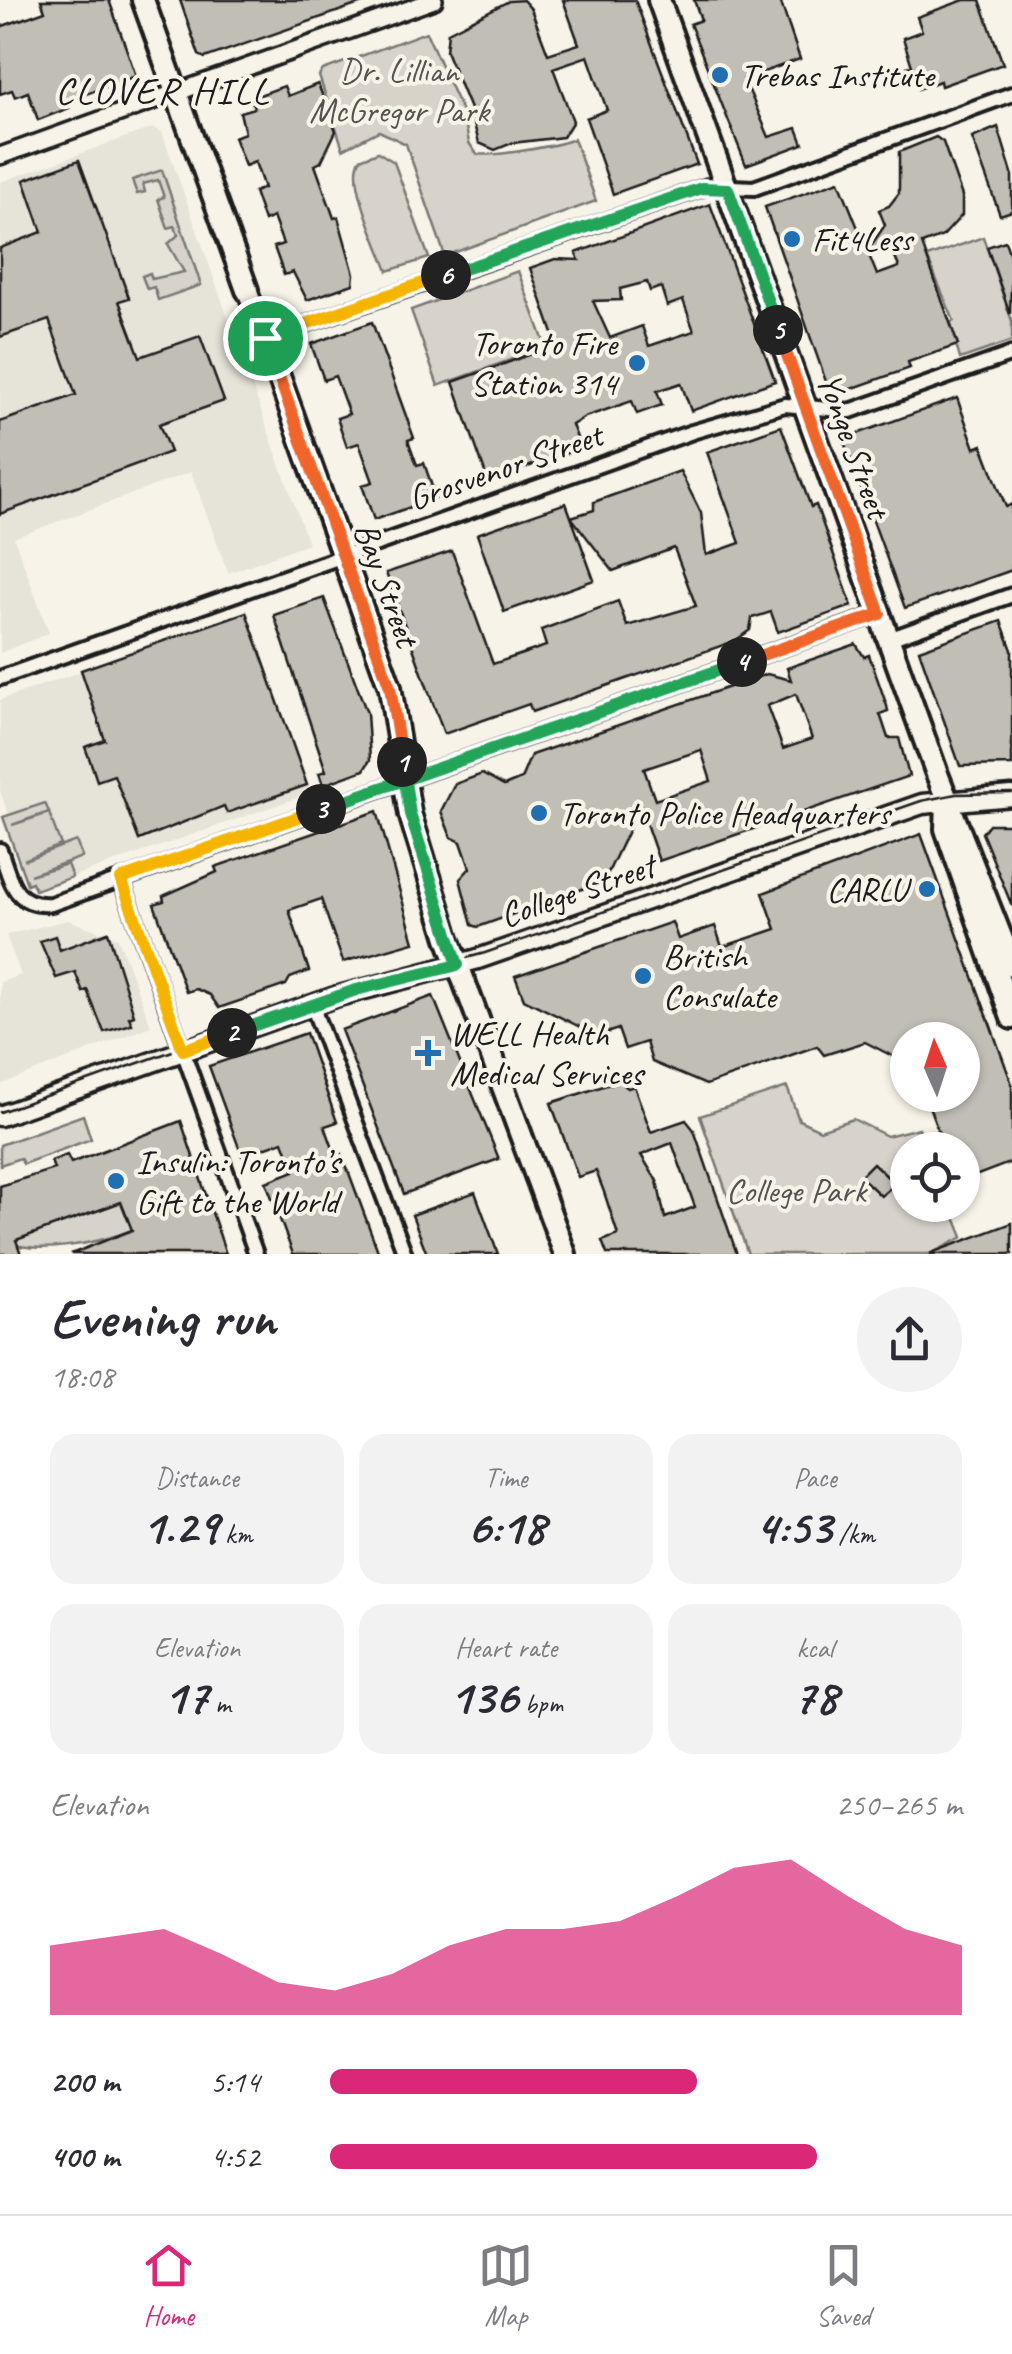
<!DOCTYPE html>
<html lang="en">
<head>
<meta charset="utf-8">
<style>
  :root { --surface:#fff; --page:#f2f2f3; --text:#2b2b33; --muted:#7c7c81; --line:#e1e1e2; --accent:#db2777 }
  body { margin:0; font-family:Caveat,sans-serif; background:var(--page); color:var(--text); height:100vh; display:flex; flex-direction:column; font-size:38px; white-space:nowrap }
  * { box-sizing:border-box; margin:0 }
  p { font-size:32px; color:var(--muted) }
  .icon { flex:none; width:55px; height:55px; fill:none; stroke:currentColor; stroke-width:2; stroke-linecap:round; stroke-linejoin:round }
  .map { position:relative; height:1254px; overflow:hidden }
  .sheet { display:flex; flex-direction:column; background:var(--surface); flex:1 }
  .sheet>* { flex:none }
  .needle { width:65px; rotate:357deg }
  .buttons { position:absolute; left:890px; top:1022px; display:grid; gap:20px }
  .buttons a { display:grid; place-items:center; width:90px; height:90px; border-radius:50%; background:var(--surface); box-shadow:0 2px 8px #0004; font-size:50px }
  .pin { position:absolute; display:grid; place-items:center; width:85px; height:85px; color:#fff; margin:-42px; border:5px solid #fff; border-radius:50%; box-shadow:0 2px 10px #0007 }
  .km { position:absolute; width:50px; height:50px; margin:-25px; border-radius:50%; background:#222; color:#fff; font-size:28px; line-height:50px; text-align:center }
  .round { display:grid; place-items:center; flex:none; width:105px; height:105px; border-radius:52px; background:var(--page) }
  .overview { display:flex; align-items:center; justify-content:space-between; height:170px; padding:0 50px }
  h1 { font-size:55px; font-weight:800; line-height:75px }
  .metrics { display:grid; grid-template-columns:repeat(3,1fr); gap:15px; height:170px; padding:10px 50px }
  .metrics div { display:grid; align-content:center; border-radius:25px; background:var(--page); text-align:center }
  .metrics b { font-size:50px; font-weight:800 }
  .metrics small { font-size:28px; font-weight:400 }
  .metrics p { font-size:28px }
  .chart { height:280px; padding:20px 50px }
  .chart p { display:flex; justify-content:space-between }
  .chart svg { width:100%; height:180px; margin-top:10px; fill:var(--accent); opacity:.7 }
  ul { padding:0 50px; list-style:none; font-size:32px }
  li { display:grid; grid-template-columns:160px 120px 1fr; align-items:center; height:75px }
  li i { height:25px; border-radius:12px; background:var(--accent) }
  .tab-bar { display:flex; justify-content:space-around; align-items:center; height:140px; border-top:2px solid var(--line); background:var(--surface); font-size:28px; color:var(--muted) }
  .tab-bar a { display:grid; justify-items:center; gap:5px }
  .tab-bar .active { color:var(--accent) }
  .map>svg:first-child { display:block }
</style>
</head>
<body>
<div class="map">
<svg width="1012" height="1254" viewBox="0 0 1012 1254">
  <rect width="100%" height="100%" fill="#f7f3e8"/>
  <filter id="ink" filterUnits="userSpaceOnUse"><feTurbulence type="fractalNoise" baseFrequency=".01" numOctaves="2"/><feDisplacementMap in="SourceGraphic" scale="20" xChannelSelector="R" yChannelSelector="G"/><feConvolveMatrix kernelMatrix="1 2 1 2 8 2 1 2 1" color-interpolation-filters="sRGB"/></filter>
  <g filter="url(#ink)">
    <!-- built -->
    <g fill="#e6e3d9">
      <polygon points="152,128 162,132 308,543 228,573 191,472 14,538 49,633 0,653 0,182"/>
      <polygon points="248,613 311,793 35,890 0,791 0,700"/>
      <polygon points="68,920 118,938 151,1026 0,1085 0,982 21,975 6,935"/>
    </g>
    <!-- green -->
    <g fill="#d7d3cb" stroke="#7a7874" stroke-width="2.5">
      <path d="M 426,32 L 464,116 L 469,143 L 477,154 C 494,157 557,146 574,139 L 596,201 L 445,256 L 406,144 L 379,131 L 343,149 L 319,76 L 323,70 Z"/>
      <path d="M 378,152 L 394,162 L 429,258 L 388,271 C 380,248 347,181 360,159 Z"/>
      <polygon points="162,170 201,285 158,300 154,287 147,289 142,276 150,273 152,279 184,272 168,244 178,235 175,226 168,228 158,199 164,197 158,180 143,184 145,192 137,194 132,180"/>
      <polygon points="983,237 1012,321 1012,341 960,359 950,323 954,321 927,257"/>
      <polygon points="518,271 546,347 438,386 411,310"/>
      <polygon points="45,803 49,812 12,825 49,813 61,845 24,860 76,841 82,857 30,875 67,864 72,877 35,890 32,882 27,884 3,817"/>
      <polygon points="787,1087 799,1120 820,1130 853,1119 887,1136 919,1128 928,1150 908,1150 908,1205 950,1205 963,1237 930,1254 748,1254 700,1116"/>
      <polygon points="83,1115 91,1139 23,1164 20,1158 0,1165 0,1145"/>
      <path d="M 121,1202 L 133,1230 C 95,1244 42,1254 7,1243 Z"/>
    </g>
    <!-- building -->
    <g fill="#c0beb5" stroke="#1c1c1c" stroke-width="2.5" fill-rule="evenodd">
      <polygon points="41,0 109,0 136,76 66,101 69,108 38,120 28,92 15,97 12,90 0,94 0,27 45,11"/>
      <polygon points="180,0 365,0 365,2 205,58 199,55"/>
      <polygon points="563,0 635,0 697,164 613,194 586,118 607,110 588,56 553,68 573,121 563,137 512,143 495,150 479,143 470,109 446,51 448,32 509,1 523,0 531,9 548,54 579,44"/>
      <polygon points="694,0 780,0 800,59 744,79 769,137 797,128 803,144 746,165 690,24 701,20"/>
      <polygon points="964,0 980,0 1003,64 941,86 940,81 918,89 907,67 912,66 903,38 922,31 917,17"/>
      <polygon points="318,84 336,131 321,162 315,165 334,218 338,217 354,274 353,284 307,300 293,272 284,275 274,247 283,244 273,217 264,221 254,192 264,188 255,162 245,166 234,137 245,133 240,112 254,108 251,98 284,86 288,96"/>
      <polygon points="998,127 1012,173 1012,211 1000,215 972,138"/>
      <polygon points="936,137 943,142 962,196 962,215 943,236 922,244 958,345 908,362 910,368 831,396 765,207 839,181 877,275 899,267 890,245 868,250 885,225 879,210 889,206 899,193 899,152"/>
      <polygon points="79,160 129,298 119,301 140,357 200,336 224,401 159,424 170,452 0,514 0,422 76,395 49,320 0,337 0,248 42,232 24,180"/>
      <path d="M 710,204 L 775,381 L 691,411 L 681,383 L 657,391 L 662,405 L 637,414 L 632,401 L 585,417 L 572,425 L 581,448 L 488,481 L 453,382 L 557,345 L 530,268 L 555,259 L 579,260 L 576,253 ZM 647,282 L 650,291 L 661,287 L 667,306 L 683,300 L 694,331 L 649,346 L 642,326 L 610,338 L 593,301 L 621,300 L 620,289 Z"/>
      <polygon points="1005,241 1012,261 1010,314 987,247"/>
      <polygon points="372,322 414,438 408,440 417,465 424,463 436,498 374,520 362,485 373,482 359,443 347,447 337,418 349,414 335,376 324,380 311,344"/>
      <polygon points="957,398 975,448 982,445 1006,507 1012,504 1012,570 905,608 843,439"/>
      <polygon points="781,426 811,507 816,505 852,606 778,632 771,612 752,618 750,630 735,641 532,712 529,704 444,734 386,573 452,551 493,664 546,646 541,630 618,601 627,626 696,606 674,548 613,571 571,517 594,510 594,502 680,471 701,513 706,555 740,543 707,452"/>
      <polygon points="566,503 594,580 504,612 477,534"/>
      <polygon points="324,598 367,713 370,760 364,770 323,785 319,773 326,771 274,615"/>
      <polygon points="246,612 307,785 227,813 224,806 139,840 114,775 97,781 92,766 85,747 105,740 81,670"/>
      <polygon points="1001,621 1012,650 1012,765 960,766 919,650"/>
      <path d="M 856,644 L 864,657 L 869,655 L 887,706 L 888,711 L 880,714 L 888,738 L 899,738 L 909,776 L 659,861 L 640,806 L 604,881 L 478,927 L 472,925 L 460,879 L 470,868 L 461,842 L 451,837 L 441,811 L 455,784 L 482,774 L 504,786 L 521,779 L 531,755 L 767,674 L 791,680 L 787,668 ZM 796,694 L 812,739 L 783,749 L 767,706 ZM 701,750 L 711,781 L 655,800 L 644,769 Z"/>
      <polygon points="377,811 414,942 343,962 321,899 289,910 309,971 290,978 286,985 219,1008 210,995 196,989 186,992 154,904 164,901 163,896 217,872 215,867"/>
      <polygon points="989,824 1012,824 1012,906 982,833"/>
      <polygon points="921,834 1012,1084 1012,1162 962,1181 962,1150 945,1150 925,1095 962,1095 962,1040 908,1040 908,1064 865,1042 824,1055 817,1046 706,1085 652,1062 646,1042 625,1049 618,1029 598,1036 524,999 515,976 672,922 678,939 715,926 722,947 776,929 763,893"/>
      <polygon points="108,932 134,1015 129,1017 132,1024 104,1032 87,990 83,992 75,972 56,978 40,941 55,936 60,950"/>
      <polygon points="433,996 499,1159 404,1194 341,1030"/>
      <polygon points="306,1033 337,1122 325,1126 336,1157 342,1154 379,1254 293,1254 266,1182 294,1171 283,1141 242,1156 209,1066"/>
      <path d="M 619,1081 L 628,1088 L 634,1086 L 651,1132 L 686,1120 L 694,1130 L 737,1254 L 607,1254 L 602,1241 L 618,1235 L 604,1192 L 596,1171 L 578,1177 L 551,1103 ZM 672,1143 L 695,1207 L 665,1218 L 657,1181 L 641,1155 Z"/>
      <polygon points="181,1121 226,1254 71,1254 132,1230 121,1202 16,1240 21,1254 0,1254 0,1186 54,1169 51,1161 67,1155 71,1163"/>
      <polygon points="873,1163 895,1184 881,1196 860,1176"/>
      <polygon points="475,1192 498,1254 427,1254 412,1215"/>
      <polygon points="1012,1223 1012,1254 931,1254 931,1253"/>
    </g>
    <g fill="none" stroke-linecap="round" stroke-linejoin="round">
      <defs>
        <g id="minor">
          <polyline points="265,338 708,186 754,188 1012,94"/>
          <polyline points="889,639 1012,595"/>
          <polyline points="0,678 692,432 785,405 850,411 1012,354"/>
          <path d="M 0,850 C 11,880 13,907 51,904 L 879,614"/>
          <polyline points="121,879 256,1254"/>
          <polyline points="312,1005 405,1254"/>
        </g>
        <polyline id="tertiary" points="0,156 434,0"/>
        <g id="secondary">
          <polyline points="247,290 265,338"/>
          <polyline points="0,1116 335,997 478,959 922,804 1012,796"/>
        </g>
        <g id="primary">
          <polyline points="143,0 247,290"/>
          <polyline points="659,0 937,774 1012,965"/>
          <polyline points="265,338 390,687 410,814 448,938 565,1254"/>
          <polyline points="947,801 946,829 1012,1018"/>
        </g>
      </defs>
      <!-- minor casing -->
      <use href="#minor" stroke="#1c1c1c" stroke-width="20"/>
      <!-- tertiary casing -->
      <use href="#tertiary" stroke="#1c1c1c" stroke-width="22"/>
      <!-- secondary casing -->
      <use href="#secondary" stroke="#1c1c1c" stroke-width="25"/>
      <!-- primary casing -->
      <use href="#primary" stroke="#1c1c1c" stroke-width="28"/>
      <!-- minor -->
      <use href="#minor" stroke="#f7f3e8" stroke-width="12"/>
      <!-- tertiary -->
      <use href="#tertiary" stroke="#f7f3e8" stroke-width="15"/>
      <!-- secondary -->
      <use href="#secondary" stroke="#f7f3e8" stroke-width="18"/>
      <!-- primary -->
      <use href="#primary" stroke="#f7f3e8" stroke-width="20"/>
      <!-- tram -->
      <polyline stroke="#1c1c1c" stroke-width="2.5" points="0,1112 334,994 485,953 921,801 956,794 1012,793"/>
    </g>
  </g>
  <g fill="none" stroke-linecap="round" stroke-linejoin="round" filter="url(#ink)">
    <defs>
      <polyline id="split-1" points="265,338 390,687 402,762"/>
      <polyline id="split-2" points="232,1033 356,990 458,965 410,814 402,762"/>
      <polyline id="split-3" points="232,1033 183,1050 121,879 321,809"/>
      <polyline id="split-4" points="321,809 742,662"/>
      <polyline id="split-5" points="742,662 880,614 778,330"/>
      <polyline id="split-6" points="446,275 702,188 728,189 778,330"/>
      <polyline id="split-7" points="265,338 446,275"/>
    </defs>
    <!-- split-1 casing -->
    <use href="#split-1" stroke="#fff" stroke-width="20"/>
    <!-- split-2 casing -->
    <use href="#split-2" stroke="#fff" stroke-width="20"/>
    <!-- split-3 casing -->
    <use href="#split-3" stroke="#fff" stroke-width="20"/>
    <!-- split-4 casing -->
    <use href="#split-4" stroke="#fff" stroke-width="20"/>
    <!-- split-5 casing -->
    <use href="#split-5" stroke="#fff" stroke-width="20"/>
    <!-- split-6 casing -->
    <use href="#split-6" stroke="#fff" stroke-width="20"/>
    <!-- split-7 casing -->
    <use href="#split-7" stroke="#fff" stroke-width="20"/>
    <!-- split-1 -->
    <use href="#split-1" stroke="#f0652b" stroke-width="12"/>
    <!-- split-2 -->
    <use href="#split-2" stroke="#22a559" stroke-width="12"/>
    <!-- split-3 -->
    <use href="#split-3" stroke="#f5b400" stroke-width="12"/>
    <!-- split-4 -->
    <use href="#split-4" stroke="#22a559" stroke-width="12"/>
    <!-- split-5 -->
    <use href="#split-5" stroke="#f0652b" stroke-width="12"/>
    <!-- split-6 -->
    <use href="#split-6" stroke="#22a559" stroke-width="12"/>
    <!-- split-7 -->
    <use href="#split-7" stroke="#f5b400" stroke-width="12"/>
  </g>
  <!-- markers -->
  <g fill="#1f6fb2" stroke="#f7f3e8" stroke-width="4">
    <circle cx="720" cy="75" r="10"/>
    <circle cx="792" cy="239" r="10"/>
    <circle cx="637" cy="363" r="10"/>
    <circle cx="539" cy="813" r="10"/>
    <circle cx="927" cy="889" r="10"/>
    <circle cx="643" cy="976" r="10"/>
    <path d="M423 1038h10v10h10v10h-10v10h-10v-10h-10v-10h10z"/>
    <circle cx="116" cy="1181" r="10"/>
  </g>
  <g text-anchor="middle" stroke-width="8" stroke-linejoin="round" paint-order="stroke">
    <!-- park labels -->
    <g font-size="35" fill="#545351" stroke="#f7f3e8">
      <text x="399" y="82">Dr. Lillian<tspan x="399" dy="40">McGregor Park</tspan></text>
      <text x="796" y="1202">College Park</text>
    </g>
    <!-- poi labels -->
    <g font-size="35" fill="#1c1c1c" stroke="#f7f3e8" text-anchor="start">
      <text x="740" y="87">Trebas Institute</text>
      <text x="812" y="251">Fit4Less</text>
      <text x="617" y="355" text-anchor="end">Toronto Fire<tspan x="617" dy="40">Station 314</tspan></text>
      <text x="559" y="825">Toronto Police Headquarters</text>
      <text x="907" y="901" text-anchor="end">CARLU</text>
      <text x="663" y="968">British<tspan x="663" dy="40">Consulate</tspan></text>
      <text x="450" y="1045">WELL Health<tspan x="450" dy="40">Medical Services</tspan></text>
      <text x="136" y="1173">Insulin: Toronto’s<tspan x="136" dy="40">Gift to the World</tspan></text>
    </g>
    <!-- street labels -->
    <g font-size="35" fill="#1c1c1c" stroke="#f7f3e8">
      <text transform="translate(854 445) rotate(70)" y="12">Yonge Street</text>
      <text transform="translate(505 466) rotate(-19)" y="12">Grosvenor Street</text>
      <text transform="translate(387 584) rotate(70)" y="12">Bay Street</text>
      <text transform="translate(577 890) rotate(-19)" y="12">College Street</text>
    </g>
    <!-- neighbourhood labels -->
    <g font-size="38" letter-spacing="2.5" fill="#1c1c1c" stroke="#f7f3e8">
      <text x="163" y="103">CLOVER HILL</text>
    </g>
  </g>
</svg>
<div class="buttons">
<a><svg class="needle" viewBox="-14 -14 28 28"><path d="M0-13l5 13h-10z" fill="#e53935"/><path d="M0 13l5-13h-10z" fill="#7c7c81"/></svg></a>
<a><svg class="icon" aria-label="locate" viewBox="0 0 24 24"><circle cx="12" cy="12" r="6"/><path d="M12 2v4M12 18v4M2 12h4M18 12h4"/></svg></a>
</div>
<div class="pin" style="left:265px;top:338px;background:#1e9e55"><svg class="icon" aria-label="arrive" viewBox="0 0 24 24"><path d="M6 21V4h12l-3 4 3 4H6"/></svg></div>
<b class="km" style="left:402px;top:762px">1</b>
<b class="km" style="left:232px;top:1033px">2</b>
<b class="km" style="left:321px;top:809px">3</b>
<b class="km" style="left:742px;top:662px">4</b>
<b class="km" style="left:778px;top:330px">5</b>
<b class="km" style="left:446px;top:275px">6</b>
</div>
<section class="sheet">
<div class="overview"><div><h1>Evening run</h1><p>18:08</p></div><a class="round"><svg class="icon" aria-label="share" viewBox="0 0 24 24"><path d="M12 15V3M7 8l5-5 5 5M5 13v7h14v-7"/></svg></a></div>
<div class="metrics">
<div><p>Distance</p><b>1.29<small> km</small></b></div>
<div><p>Time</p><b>6:18</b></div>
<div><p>Pace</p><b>4:53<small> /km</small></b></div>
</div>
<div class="metrics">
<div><p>Elevation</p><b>17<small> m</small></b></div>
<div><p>Heart rate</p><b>136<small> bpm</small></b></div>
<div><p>kcal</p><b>78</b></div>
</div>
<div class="chart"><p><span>Elevation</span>250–265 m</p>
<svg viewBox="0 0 160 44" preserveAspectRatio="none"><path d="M0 44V27L10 25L20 23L30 29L40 36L50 38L60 34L70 27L80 23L90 23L100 21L110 15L120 8L130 6L140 15L150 23L160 27V44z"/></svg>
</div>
<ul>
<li><b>200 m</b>5:14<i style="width:58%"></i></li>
<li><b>400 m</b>4:52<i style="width:77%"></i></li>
</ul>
</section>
<nav class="tab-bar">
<a class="active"><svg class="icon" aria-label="home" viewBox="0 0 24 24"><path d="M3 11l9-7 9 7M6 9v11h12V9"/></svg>Home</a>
<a><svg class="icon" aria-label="map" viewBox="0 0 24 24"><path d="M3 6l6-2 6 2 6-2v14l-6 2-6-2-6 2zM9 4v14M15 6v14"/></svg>Map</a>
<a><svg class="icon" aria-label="saved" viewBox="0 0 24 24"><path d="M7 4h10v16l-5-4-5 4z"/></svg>Saved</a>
</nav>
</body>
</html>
